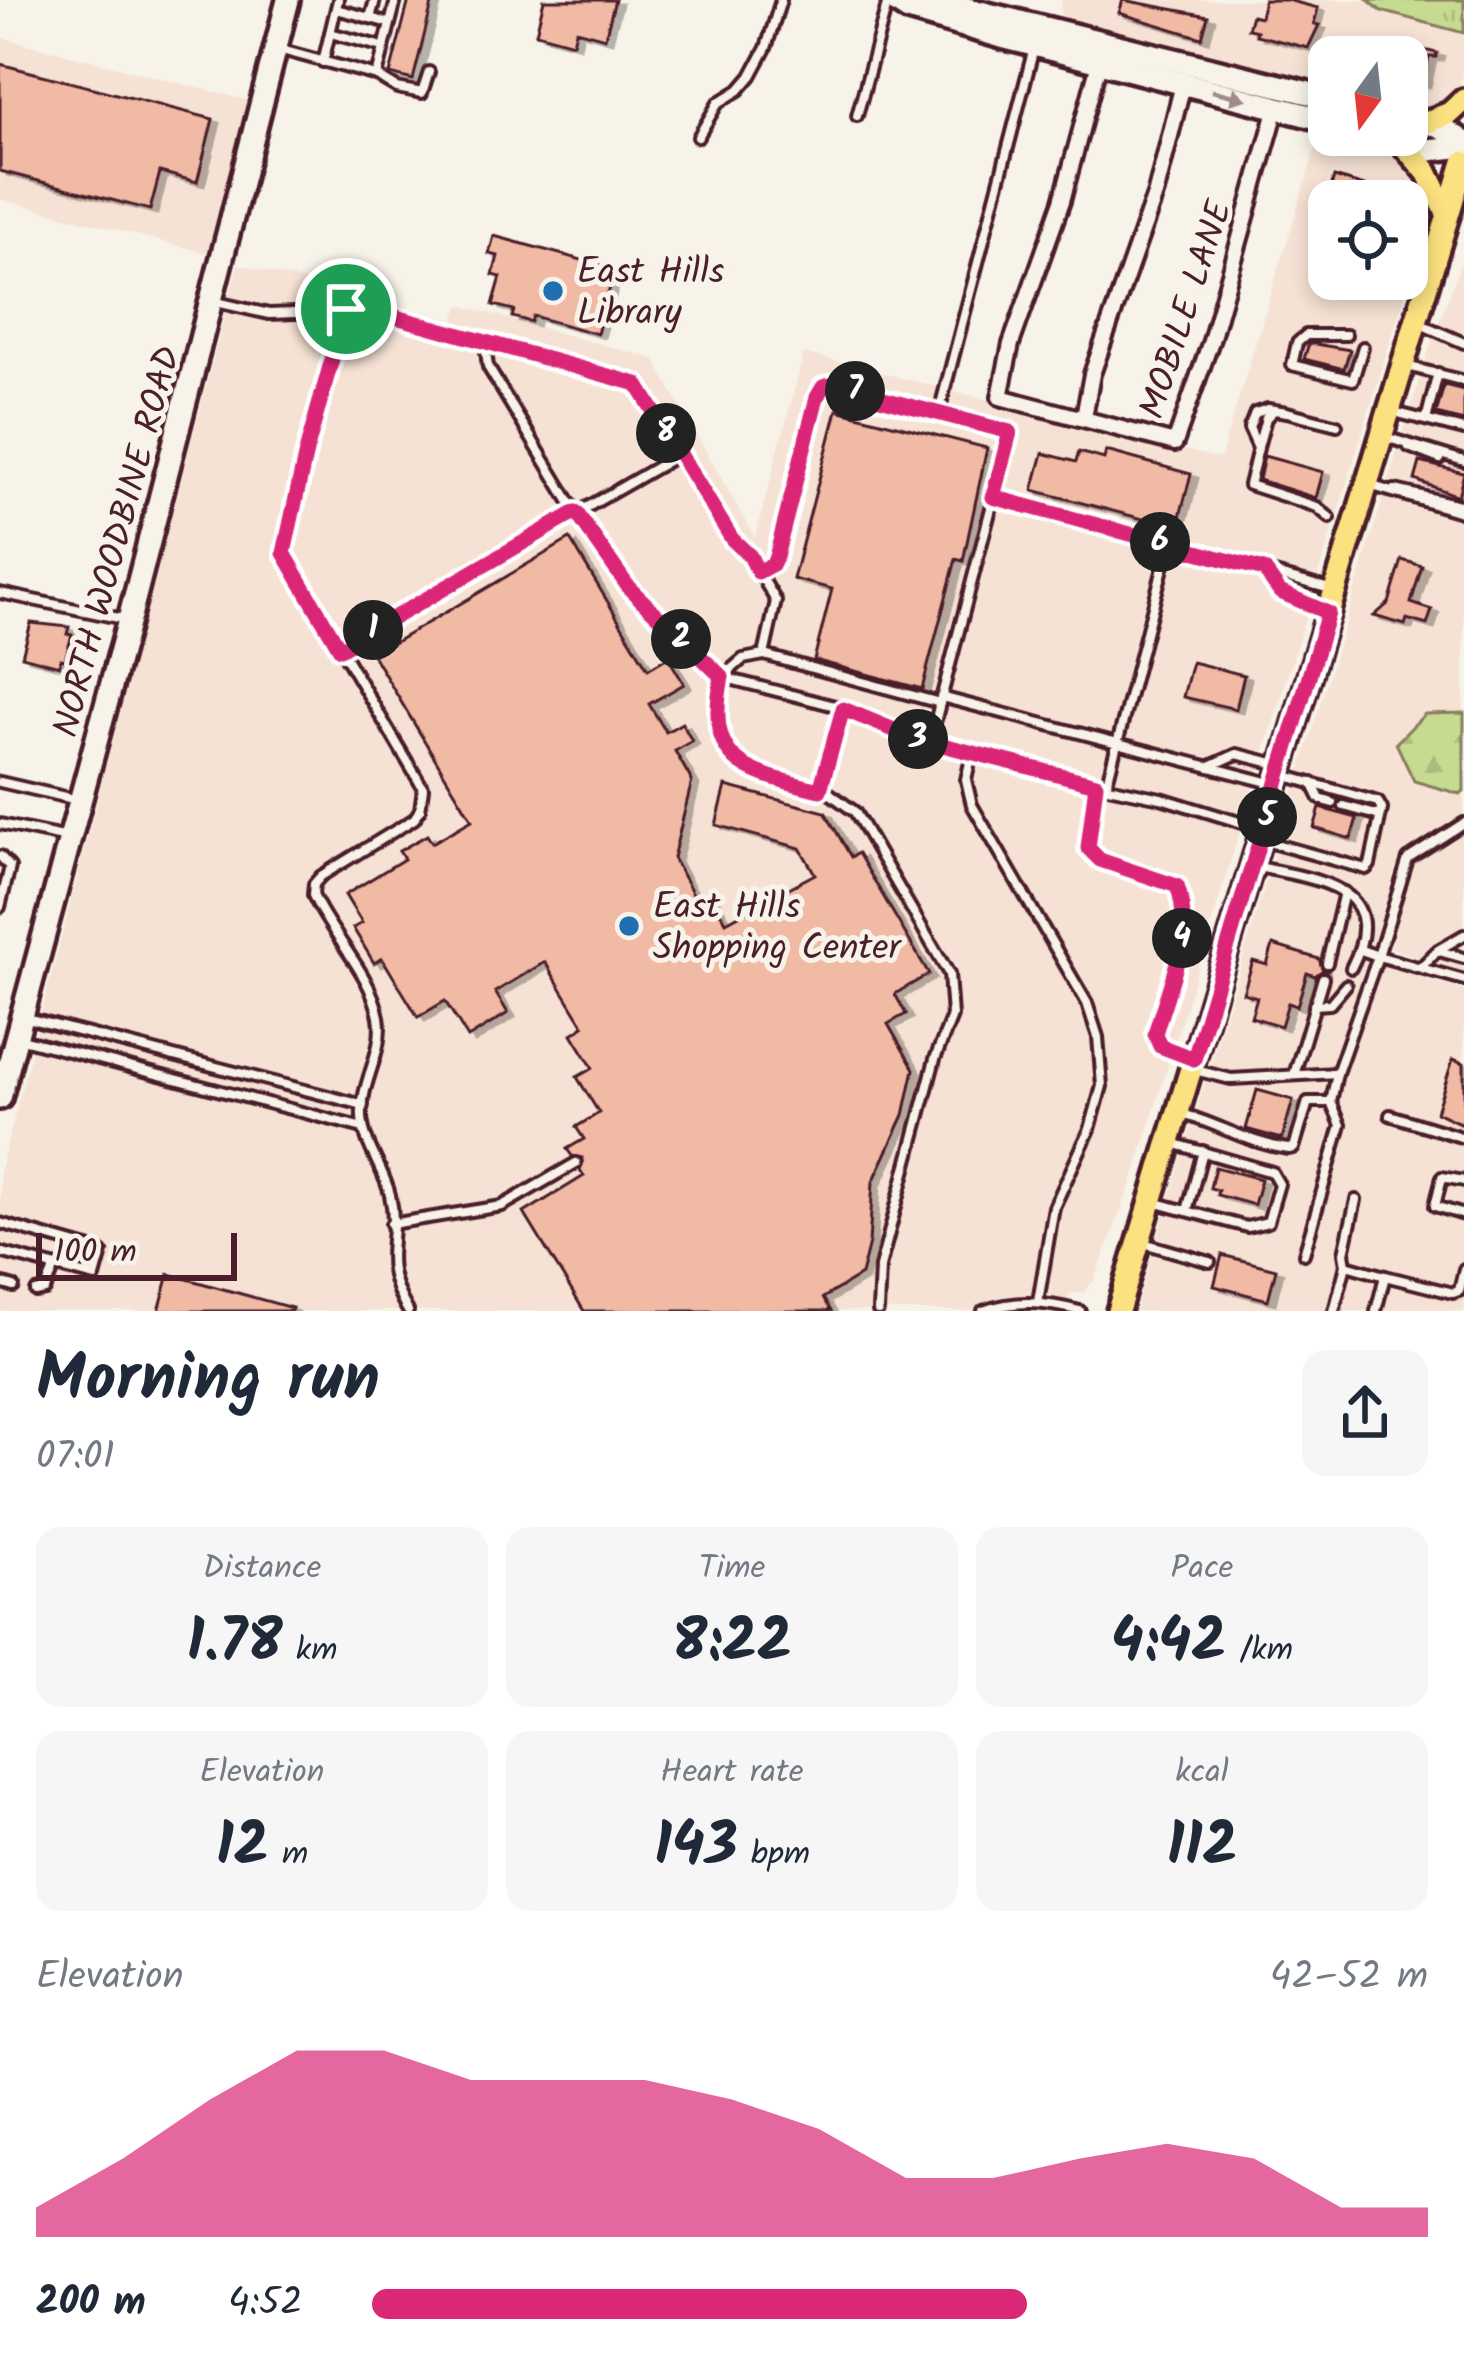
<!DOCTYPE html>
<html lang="en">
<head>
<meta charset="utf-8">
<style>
  :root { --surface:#fff; --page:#f6f6f7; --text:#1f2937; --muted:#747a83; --accent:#db2777 }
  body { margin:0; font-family:Kalam,sans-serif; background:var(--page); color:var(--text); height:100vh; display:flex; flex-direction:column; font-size:45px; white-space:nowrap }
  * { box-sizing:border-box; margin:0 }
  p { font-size:39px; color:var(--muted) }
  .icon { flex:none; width:66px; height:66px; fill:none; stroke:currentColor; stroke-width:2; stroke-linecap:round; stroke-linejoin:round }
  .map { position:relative; height:1311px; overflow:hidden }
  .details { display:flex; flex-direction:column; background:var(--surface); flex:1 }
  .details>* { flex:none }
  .needle { width:78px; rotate:195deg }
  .tools { position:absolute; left:1308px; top:36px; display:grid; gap:24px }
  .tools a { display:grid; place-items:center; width:120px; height:120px; border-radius:24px; background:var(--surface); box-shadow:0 6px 18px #0003; font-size:60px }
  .scale { position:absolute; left:36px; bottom:30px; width:201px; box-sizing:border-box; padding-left:12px; border:6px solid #4a1f2b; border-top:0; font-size:33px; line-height:42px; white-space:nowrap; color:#4a1f2b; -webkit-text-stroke:9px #f7f3e8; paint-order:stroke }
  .pin { position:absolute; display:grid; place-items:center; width:102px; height:102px; color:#fff; margin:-51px; border:6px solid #fff; border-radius:50%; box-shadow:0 3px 12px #0007 }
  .km { position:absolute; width:60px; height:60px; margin:-30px; border-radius:50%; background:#222; color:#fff; font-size:33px; line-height:60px; text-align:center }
  .round { display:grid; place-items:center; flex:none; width:126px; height:126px; border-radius:24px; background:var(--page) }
  .head { display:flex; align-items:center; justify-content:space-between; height:204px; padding:0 36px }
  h1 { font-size:66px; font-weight:800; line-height:90px }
  .stats { display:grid; grid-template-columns:repeat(3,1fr); gap:18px; height:204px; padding:12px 36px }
  .stats div { display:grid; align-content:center; border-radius:24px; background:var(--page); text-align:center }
  .stats b { font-size:60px; font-weight:800 }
  .stats small { font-size:33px; font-weight:400 }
  .stats p { font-size:33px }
  .chart { height:336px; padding:24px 36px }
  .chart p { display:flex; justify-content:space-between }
  .chart svg { width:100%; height:216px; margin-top:12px; fill:var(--accent); opacity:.7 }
  ul { padding:0 36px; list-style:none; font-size:39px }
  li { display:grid; grid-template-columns:192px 144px 1fr; align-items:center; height:90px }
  li i { height:30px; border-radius:15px; background:var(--accent) }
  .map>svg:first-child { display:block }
</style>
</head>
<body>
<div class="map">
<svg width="1464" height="1311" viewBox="0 0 1464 1311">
  <defs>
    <pattern id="grass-tufts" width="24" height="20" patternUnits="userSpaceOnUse" patternTransform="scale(3)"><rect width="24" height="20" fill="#c6db90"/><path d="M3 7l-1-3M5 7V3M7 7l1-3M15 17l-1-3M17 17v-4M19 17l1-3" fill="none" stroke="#acbc7c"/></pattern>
    <pattern id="forest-firs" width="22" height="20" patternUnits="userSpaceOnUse" patternTransform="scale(3)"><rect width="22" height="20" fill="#c6db90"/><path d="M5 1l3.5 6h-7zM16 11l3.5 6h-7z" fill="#acbc7c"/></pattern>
    <filter id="shadow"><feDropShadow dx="7" dy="4" stdDeviation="0" flood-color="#0004"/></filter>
  </defs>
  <rect width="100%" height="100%" fill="#f7f3e8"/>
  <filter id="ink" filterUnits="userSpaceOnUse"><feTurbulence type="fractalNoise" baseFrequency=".00833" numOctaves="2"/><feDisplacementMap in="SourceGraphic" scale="24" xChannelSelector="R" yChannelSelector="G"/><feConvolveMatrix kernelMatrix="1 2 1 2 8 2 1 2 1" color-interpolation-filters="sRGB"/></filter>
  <g filter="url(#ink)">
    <!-- built -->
    <g fill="#f5e2d4" fill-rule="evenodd">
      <polygon points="1061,0 1368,0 1381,11 1464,33 1464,72 1458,92 1442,114 1407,114 1407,57 1329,57 1329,94 1071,25 1061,19"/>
      <polygon points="0,37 250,101 210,254 0,199"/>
      <path d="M 1320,134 L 1409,162 L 1428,192 L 1424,232 L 1132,1182 L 1094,1281 L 1084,1292 L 1070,1294 L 1064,1311 L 0,1311 L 0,1171 L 238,264 L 454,320 L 459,305 L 654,359 L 755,538 L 804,353 L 1220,459 ZM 1329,201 L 1407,201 L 1407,279 L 1329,279 Z"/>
      <polygon points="1464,254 1464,713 1425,714 1459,794 1464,791 1464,974 1391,948 1410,870 1396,866 1369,960 1464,991 1464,1311 1135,1311 1425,361"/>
    </g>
    <!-- grass -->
    <polygon fill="url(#grass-tufts)" stroke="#887d5e" stroke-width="3" points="1368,0 1464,0 1464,33 1381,11"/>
    <!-- forest -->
    <polygon fill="url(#forest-firs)" stroke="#887d5e" stroke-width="3" points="1464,713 1464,791 1460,794 1414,781 1396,743 1425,714"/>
    <!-- building -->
    <g fill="#f1baa5" stroke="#4a1f2b" stroke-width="3" filter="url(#shadow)">
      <polygon points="409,0 433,0 413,80 390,74"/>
      <polygon points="544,0 615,0 605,38 576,30 573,43 536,33"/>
      <polygon points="1123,0 1208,16 1202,38 1119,13"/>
      <polygon points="1264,0 1287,0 1318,8 1314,24 1319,25 1308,48 1256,35 1257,31 1248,29 1252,15 1260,17"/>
      <polygon points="1403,45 1437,53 1436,57 1429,57 1423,83 1419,82 1417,87 1407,85 1407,57 1400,57"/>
      <polygon points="0,64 213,119 197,182 160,172 150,210 0,171"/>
      <polygon points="1334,177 1385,192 1382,201 1327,201"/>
      <polygon points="494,236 615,269 597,334 533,316 531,322 512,317 514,310 493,305 501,277 493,275 498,256 489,254"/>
      <polygon points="1309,343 1350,350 1344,369 1304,359"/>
      <polygon points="1444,385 1464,390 1464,421 1436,414"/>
      <polygon points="837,410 987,448 963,561 956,559 922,689 814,660 832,589 793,579"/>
      <polygon points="1106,451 1191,474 1177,528 1033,490 1043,453 1076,462 1079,452 1104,459"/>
      <polygon points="1264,456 1323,472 1316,498 1259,480"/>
      <polygon points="1420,462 1464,473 1458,496 1415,480"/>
      <polygon points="570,539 648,669 668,657 684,684 649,704 666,732 682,723 692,741 675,751 692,781 673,858 697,901 710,894 726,922 815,874 800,848 716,825 726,786 825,812 851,857 858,853 929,974 895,994 906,1014 888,1024 914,1069 904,1115 873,1182 869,1243 861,1275 823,1298 831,1311 584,1311 524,1213 584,1176 580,1170 582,1158 572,1156 567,1149 584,1139 576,1127 599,1113 577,1077 593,1068 572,1034 584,1026 545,962 495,992 508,1013 468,1038 445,1001 418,1017 382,958 374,963 353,928 362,923 345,895 404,859 399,851 427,835 432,843 472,820 373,655"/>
      <polygon points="1402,560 1422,566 1411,603 1432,610 1427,625 1407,619 1405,625 1374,616 1389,603"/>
      <polygon points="31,623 69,627 67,634 72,635 65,660 61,659 59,666 22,656"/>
      <polygon points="1192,662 1244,675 1236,709 1183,697"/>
      <polygon points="1320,808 1357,818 1351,839 1314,828"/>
      <polygon points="1273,945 1319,959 1323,970 1315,976 1307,973 1297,1006 1288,1003 1281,1026 1251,1017 1257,997 1243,993 1253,961 1267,965"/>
      <polygon points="1453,1059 1464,1063 1464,1120 1460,1123 1436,1112"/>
      <polygon points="1257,1090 1293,1100 1282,1139 1246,1129"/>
      <polygon points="1215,1167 1261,1179 1254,1205 1217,1195 1218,1190 1210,1188"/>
      <polygon points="1222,1255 1276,1269 1268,1300 1214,1286"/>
      <polygon points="169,1274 292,1308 291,1311 159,1311"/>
    </g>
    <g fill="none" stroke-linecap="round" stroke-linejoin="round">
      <defs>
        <g id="service">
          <polyline points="336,9 389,23"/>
          <polyline points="370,18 375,0"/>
          <polyline points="330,33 383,47"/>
          <polyline points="278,49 377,76 396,0"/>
          <polyline points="323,62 338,0"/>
          <polyline points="377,76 397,88 422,93 429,72"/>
          <polyline points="857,116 888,1"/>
          <polyline points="698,137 718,103 739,90 751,76 766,48 781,0"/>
          <polyline points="212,301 269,314 371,310 485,343 488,367 597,547 630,588 722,677 835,706 911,737 1079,781 1161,798 1262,829"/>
          <path d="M 347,309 L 306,452 L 284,553 L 423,788 L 420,810 L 414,819 L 321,876 L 314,884 L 313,895 C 331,935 371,973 379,1017 C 385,1051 360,1083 362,1117 C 363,1143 384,1169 390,1195 C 401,1243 376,1257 408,1311"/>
          <polyline points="1416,322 1464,343"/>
          <polyline points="1346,335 1306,335 1297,343 1292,365 1353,380 1363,347"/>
          <polyline points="485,343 637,384 732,539 750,557 776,601 764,655 743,659 722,677 717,731 725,746 738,763 753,772 828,792 855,812 949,974 952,1016 935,1059 880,1267 878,1311"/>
          <polyline points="1407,366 1464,381"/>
          <polyline points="1390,411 1464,430"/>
          <polyline points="939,412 1034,48"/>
          <polyline points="1426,420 1438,373"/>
          <polyline points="1385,437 1464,461"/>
          <polyline points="1258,447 1266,418 1273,411"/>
          <polyline points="1409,447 1440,459"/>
          <polyline points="1369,485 1464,513"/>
          <polyline points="1395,490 1464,506"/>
          <polyline points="993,498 1334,590"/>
          <polyline points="1330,518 1317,507 1249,485 1258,448 1249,428 1255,413 1268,409 1287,412 1337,425"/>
          <polyline points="759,571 773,564 775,557 817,397 822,387 830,385 1011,432 940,703 764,655"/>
          <polyline points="1264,572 1280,592 1325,612"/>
          <polyline points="0,593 128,620"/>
          <polyline points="340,649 680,454"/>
          <polyline points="941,697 1275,784"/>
          <polyline points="930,742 940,703"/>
          <polyline points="972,753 966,780 972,805 1087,1003 1098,1037 1102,1086 1090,1129 1054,1207 1038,1302"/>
          <polyline points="1210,766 1237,754 1281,765"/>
          <polyline points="0,782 78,800"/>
          <polyline points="1312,783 1320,799 1333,803"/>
          <path d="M 1096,784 L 1087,848 L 1100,860 L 1177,886 C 1195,933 1168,987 1155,1034 L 1161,1046 L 1192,1058"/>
          <polyline points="1106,786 1169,545"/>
          <polyline points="820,790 843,709"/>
          <polyline points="1344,806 1380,816"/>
          <polyline points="0,824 68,838"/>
          <polyline points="1261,840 1366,869 1370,865 1382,809 1378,802 1283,775"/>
          <polyline points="0,856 10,867 0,907"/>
          <path d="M 1254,866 C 1314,880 1394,884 1351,968"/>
          <polyline points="1361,950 1378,956 1408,859 1464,823"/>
          <polyline points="1439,951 1464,958"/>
          <polyline points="1327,963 1344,892"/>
          <polyline points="1421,967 1438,950 1464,935"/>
          <polyline points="1314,1005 1330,1004 1346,985"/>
          <polyline points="27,1018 363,1105"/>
          <polyline points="18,1038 363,1128"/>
          <polyline points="1195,1070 1231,1079 1337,1073"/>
          <polyline points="1294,1075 1323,978"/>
          <path d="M 1179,1113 C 1217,1123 1249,1144 1289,1149 L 1294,1148 L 1308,1102 L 1331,1102"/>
          <polyline points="1390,1115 1464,1138"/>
          <polyline points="1464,1181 1442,1177 1435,1206 1464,1215"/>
          <polyline points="1153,1202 1247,1227 1268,1222 1279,1184 1272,1172 1172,1143"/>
          <polyline points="1187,1211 1203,1151"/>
          <polyline points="0,1223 102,1252 95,1277 0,1252"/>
          <polyline points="391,1224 502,1206 576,1163"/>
          <polyline points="1140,1242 1210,1262"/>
          <polyline points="1304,1254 1341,1125 1331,1102 1337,1073 1378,956 1464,980"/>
          <polyline points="1346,1265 1344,1253 1356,1200"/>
          <polyline points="0,1283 14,1287"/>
          <polyline points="36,1292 45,1290 55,1267"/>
          <path d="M 983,1311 C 1018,1299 1045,1302 1080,1311"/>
          <polyline points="1334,1311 1346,1265 1385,1276"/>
          <polyline points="1376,1311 1385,1276 1453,1293 1459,1291 1464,1269"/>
        </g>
        <g id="minor">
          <polyline points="1099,63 1062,201 1011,344 1000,397 1175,443 1211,341 1277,107"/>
          <polyline points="1084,417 1092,374 1156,192 1183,84"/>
        </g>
        <g id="secondary">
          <polyline points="893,0 908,10 1002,37 1329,121"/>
          <polyline points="931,0 1329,98"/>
          <polyline points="1407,118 1440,126 1464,142"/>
          <polyline points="1378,135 1429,150 1464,146"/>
          <polyline points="0,1098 129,620 288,0"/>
        </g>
        <g id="primary">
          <polyline points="1427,122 1450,113 1464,100"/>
          <polyline points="1400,141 1427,172 1448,215"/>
          <polyline points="1118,1311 1464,162"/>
        </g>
      </defs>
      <!-- service casing -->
      <use href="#service" stroke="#4a1f2b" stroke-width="16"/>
      <!-- minor casing -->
      <use href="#minor" stroke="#4a1f2b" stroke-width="22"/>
      <!-- secondary casing -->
      <use href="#secondary" stroke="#4a1f2b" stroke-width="30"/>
      <!-- primary casing -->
      <use href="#primary" stroke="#4a1f2b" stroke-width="30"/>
      <!-- service -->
      <use href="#service" stroke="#f7f3e8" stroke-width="8"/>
      <!-- minor -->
      <use href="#minor" stroke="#f7f3e8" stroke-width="14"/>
      <!-- secondary -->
      <use href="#secondary" stroke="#f7f3e8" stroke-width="21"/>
      <!-- primary -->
      <use href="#primary" stroke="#fbe180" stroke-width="21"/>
    </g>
    <!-- one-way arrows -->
    <defs><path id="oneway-solid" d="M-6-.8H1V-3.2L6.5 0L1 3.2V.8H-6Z" transform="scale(3)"/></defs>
    <use fill="#a0898a" href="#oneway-solid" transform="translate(1229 95) rotate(14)"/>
  </g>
  <g fill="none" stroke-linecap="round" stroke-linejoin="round" filter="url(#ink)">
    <defs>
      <path id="route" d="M 346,309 L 371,310 L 637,384 L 732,539 L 750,556 L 758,572 L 773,564 L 776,557 L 817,397 L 823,387 L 830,385 L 1010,432 L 993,497 L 1264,570 L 1280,592 L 1328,613 L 1194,1059 L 1160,1046 L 1155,1034 C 1168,986 1195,934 1177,886 L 1100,860 L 1088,848 L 1096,784 L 911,737 L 843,709 L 820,790 C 747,772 704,766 722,677 L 629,588 L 576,512 L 340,649 L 284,553 L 306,452 Z"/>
    </defs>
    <!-- route casing -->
    <use href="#route" stroke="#fff" stroke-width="24"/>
    <!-- route -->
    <use href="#route" stroke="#db2777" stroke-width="15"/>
  </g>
  <!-- markers -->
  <g fill="#1f6fb2" stroke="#f7f3e8" stroke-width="4.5">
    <circle cx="553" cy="291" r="12"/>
    <circle cx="629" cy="926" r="12"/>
  </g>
  <g text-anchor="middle" stroke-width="10" stroke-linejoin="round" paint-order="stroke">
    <!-- poi labels -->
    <g font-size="36" fill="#4a1f2b" stroke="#f7f3e8" text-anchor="start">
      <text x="577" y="283">East Hills<tspan x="577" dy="41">Library</tspan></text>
      <text x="653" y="918">East Hills<tspan x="653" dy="41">Shopping Center</tspan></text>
    </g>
    <!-- street labels -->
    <g font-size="36" fill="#4a1f2b" stroke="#f7f3e8">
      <text transform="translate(1184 309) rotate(-72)" y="13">MOBILE LANE</text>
      <text transform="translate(115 541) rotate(-75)" y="13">NORTH WOODBINE ROAD</text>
    </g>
  </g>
</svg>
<div class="tools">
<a><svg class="needle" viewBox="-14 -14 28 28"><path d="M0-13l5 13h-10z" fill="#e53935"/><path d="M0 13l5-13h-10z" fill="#747a83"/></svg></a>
<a><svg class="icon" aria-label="locate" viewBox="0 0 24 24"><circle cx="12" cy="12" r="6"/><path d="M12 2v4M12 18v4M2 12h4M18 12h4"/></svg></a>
</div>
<div class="scale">100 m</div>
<div class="pin" style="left:346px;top:309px;background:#1e9e55"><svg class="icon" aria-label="arrive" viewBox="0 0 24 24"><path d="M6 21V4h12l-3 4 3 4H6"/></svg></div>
<b class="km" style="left:373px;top:630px">1</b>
<b class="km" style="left:681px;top:639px">2</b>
<b class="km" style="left:918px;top:739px">3</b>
<b class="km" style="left:1182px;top:938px">4</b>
<b class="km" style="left:1267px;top:817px">5</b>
<b class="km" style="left:1160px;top:542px">6</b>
<b class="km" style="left:855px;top:391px">7</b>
<b class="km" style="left:666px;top:433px">8</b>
</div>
<section class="details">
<div class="head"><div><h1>Morning run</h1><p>07:01</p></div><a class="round"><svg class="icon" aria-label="share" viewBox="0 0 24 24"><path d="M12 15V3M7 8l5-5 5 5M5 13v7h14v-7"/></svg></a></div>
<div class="stats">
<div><p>Distance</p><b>1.78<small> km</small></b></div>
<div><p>Time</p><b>8:22</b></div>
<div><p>Pace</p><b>4:42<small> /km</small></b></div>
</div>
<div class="stats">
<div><p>Elevation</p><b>12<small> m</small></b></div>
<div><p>Heart rate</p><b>143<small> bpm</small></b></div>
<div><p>kcal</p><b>112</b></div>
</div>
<div class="chart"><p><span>Elevation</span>42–52 m</p>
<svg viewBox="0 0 160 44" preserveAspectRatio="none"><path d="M0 44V38L10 28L20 16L30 6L40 6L50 12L60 12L70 12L80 16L90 22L100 32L110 32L120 28L130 25L140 28L150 38L160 38V44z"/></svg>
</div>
<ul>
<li><b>200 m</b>4:52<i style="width:62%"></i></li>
</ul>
</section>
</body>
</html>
